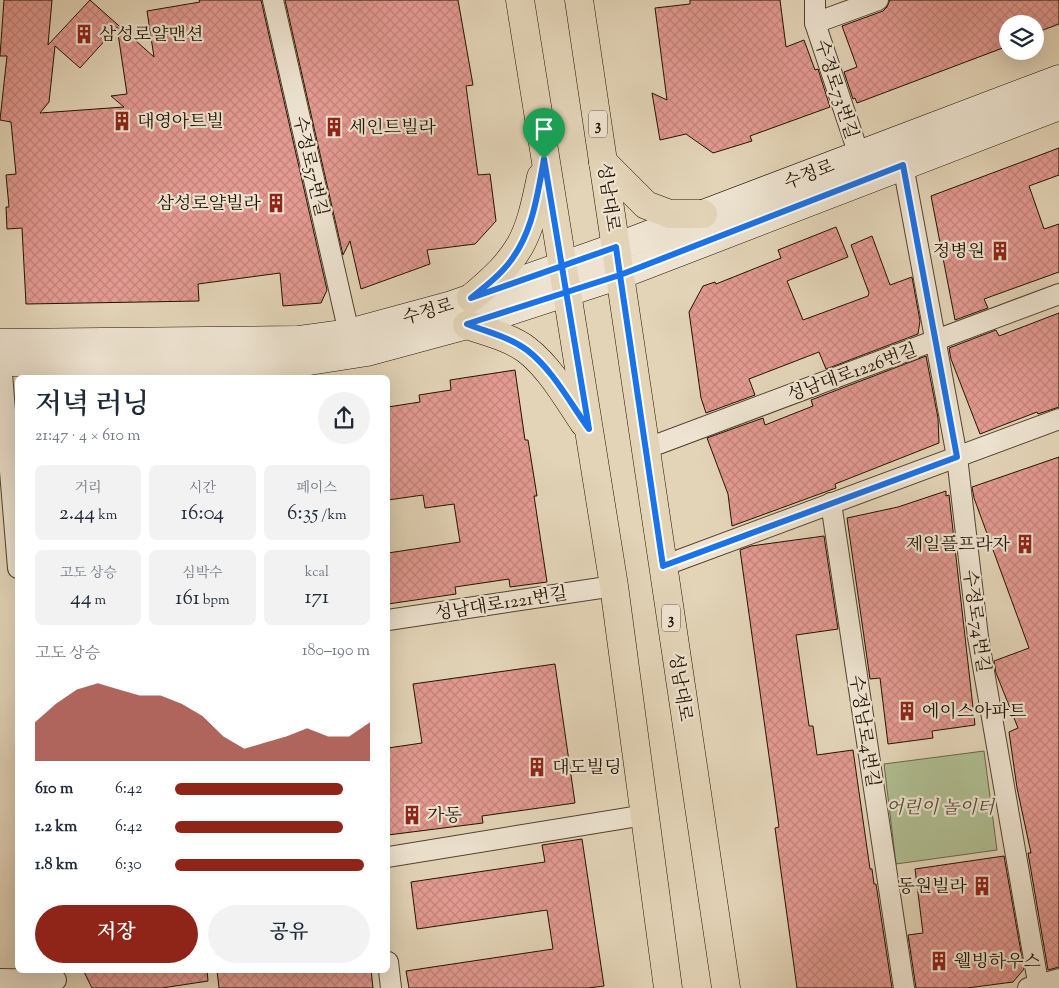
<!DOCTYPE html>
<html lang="ko">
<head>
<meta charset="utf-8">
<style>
  :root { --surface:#fff; --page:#f2f2f3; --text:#1f2937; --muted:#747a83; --accent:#8f2418 }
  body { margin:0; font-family:"Sorts Mill Goudy","Noto Serif KR",serif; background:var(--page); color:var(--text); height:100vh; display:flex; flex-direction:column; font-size:19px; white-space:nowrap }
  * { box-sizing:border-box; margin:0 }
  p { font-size:16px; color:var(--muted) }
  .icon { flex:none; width:28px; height:28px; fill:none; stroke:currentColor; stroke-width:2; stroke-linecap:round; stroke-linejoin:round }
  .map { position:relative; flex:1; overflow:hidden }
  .side { position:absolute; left:15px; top:375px; width:375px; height:598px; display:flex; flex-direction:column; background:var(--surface); border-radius:8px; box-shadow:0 5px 20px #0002 }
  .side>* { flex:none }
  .buttons { position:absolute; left:999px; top:15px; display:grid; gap:10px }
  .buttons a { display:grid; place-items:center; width:45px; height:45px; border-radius:50%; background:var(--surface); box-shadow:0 5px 20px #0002; font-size:25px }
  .pin { position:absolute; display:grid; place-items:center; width:42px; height:42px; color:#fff; margin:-51px -21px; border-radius:50% 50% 50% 0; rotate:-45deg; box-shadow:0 0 5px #0007 }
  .pin .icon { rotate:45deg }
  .round { display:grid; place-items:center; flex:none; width:52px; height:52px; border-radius:26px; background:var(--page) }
  .head { display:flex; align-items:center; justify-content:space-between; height:85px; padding:0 20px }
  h1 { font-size:28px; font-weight:600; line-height:38px }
  .stats { display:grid; grid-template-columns:repeat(3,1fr); gap:8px; height:85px; padding:5px 20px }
  .stats div { display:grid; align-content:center; border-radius:8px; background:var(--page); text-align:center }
  .stats b { font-size:21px; font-weight:600 }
  .stats small { font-size:14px; font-weight:400 }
  .stats p { font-size:14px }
  .chart { height:140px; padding:10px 20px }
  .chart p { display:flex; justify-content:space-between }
  .chart svg { width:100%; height:90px; margin-top:5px; fill:var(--accent); opacity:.7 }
  .action { display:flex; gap:10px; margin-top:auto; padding:10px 20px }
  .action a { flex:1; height:58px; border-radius:30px; background:var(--accent); color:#fff; font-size:20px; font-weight:600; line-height:58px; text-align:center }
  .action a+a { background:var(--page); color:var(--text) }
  ul { padding:0 20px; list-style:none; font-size:16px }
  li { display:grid; grid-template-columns:80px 60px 1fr; align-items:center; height:38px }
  li i { height:12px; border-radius:6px; background:var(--accent) }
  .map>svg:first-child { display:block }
</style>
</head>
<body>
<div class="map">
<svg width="1059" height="988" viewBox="0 0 1059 988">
  <defs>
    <pattern id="building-cross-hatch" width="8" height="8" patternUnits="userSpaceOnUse" patternTransform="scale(1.25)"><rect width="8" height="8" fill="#e49a92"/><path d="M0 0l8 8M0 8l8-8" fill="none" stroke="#c3847c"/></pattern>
  </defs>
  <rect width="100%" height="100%" fill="#e3d4b7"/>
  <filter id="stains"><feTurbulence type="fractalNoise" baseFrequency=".004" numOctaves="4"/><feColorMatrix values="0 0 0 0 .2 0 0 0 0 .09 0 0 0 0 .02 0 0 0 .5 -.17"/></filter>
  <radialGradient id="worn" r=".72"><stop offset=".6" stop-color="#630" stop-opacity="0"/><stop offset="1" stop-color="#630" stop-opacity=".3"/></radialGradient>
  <!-- green -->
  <polygon fill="#afbe92" stroke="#686849" points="984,751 997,850 896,864 884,764"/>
  <!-- building -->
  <g fill="url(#building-cross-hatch)" stroke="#211200" fill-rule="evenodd">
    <path d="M 4,0 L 52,0 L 48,45 L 90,0 L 154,57 L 147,11 L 200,2 L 199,0 L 261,0 L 327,290 L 321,303 L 283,306 L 280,273 L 198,284 L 199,301 L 26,304 L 22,228 L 7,229 L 6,207 L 9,207 L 6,175 L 16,174 L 11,122 L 0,120 L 7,56 L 0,56 ZM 117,27 L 127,94 L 111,96 L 124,107 L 40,113 L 49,102 L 55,46 L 80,68 Z"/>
    <polygon points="285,0 458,0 473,85 466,86 478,175 490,174 496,221 475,244 427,250 430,264 361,289 350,241 343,255"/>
    <polygon points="690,0 780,0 786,47 804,40 815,70 818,69 830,107 750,136 752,141 713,153 686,134 660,140 652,93 667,100 655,8 690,4"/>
    <polygon points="890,0 1059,0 1059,24 1035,33 1035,24 1008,24 1008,46 857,103 855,98 853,99 844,72 857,67 842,26 883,11 887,7"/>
    <polygon points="1059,148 1059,175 1029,186 1044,229 1059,224 1059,272 984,299 988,308 955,320 931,196"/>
    <polygon points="836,227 848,257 787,281 803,320 868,296 869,293 851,245 872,236 890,285 912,277 920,321 918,334 826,369 819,352 749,379 755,395 706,413 701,398 689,312 703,286 715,282 716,284 781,258 778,250"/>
    <polygon points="1059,313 1059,407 1038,414 1037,412 980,434 951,359 949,348 996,330 999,336"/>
    <polygon points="926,356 938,418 939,443 835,484 836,488 732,526 728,494 707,438 763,418 765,425 813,406 811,400"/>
    <polygon points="515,370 525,440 528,440 537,496 534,496 547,582 510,587 509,579 455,587 456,594 388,604 388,553 460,542 454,504 425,508 423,495 388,500 388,407 420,402 419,395 451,390 450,380"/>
    <polygon points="1059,457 1059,967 1048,970 1028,853 1031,853 1017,788 1009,732 1018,728 996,673 994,661 1029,648 974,498 972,487"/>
    <polygon points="946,491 946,496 949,495 975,725 932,731 933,738 888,744 880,678 870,679 847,518 898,507"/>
    <polygon points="824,536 838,629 796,635 809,726 813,726 817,755 853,750 870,869 872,869 874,884 876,884 892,988 797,988 775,828 779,827 740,550 751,546"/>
    <polygon points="555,664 575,803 482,816 483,823 388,835 388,748 422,743 413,684"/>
    <polygon points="582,839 604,986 588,988 409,988 406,971 553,949 547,910 417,929 411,882 545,862 542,845"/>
    <polygon points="1004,856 1024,969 1013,982 967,988 916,988 908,935 923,933 915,869"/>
    <polygon points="97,970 207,970 208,981 162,988 92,988 84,972"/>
    <polygon points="217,970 371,970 373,988 219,988"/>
  </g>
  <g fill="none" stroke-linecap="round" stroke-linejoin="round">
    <defs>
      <g id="street">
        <polyline points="273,0 349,333"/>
        <polyline points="815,0 815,23 859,155"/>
        <polyline points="815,23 878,0"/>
        <polyline points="903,165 957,457 978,637 1039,988"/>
        <polyline points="1,362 18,568"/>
        <polyline points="645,449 1059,294"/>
        <polyline points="831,503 904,988"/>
        <polyline points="663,566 1059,419"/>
        <polyline points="388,620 614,586"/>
        <polyline points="388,857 645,815"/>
        <polyline points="388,962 391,988"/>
        <polyline points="0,979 56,980"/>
        <polyline points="1028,988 1059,979"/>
      </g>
      <g id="secondary">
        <polyline points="0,343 298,340 349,333 452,305 616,247 1059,79"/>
        <polyline points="6,362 303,362 367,352 467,325 620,275 1059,106"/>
      </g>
      <g id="primary">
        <polyline points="520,0 614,586 668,988"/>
        <polyline points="579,0 726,988"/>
        <polyline points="603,162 646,205 670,214 703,214"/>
        <path d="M 471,298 C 521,256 528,241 541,177"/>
        <path d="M 467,325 C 487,332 510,337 527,350 C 551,369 567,398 584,423"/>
      </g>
    </defs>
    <!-- street casing -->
    <use href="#street" stroke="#52422e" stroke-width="22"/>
    <!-- secondary casing -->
    <use href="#secondary" stroke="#211200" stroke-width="29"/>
    <!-- primary casing -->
    <use href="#primary" stroke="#211200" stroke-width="29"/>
    <!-- street -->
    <use href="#street" stroke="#ede3d0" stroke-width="20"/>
    <!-- secondary -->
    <use href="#secondary" stroke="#ede3d0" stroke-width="28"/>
    <!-- primary -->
    <use href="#primary" stroke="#e3d4b7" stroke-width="28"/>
  </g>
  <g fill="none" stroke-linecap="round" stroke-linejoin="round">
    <defs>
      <path id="route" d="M 544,159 C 559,249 574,339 589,429 C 570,403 553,370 527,350 C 510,337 487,332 467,324 L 620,275 L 663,566 L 957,457 L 903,165 L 620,275 L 616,247 L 471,298 C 482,289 494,280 503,270 C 532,239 537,198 544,159"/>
    </defs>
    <!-- route casing -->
    <use href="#route" stroke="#fff" stroke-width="10"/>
    <!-- route -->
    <use href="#route" stroke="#1a73e8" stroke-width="6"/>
  </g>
  <!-- icons -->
  <defs>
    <symbol id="building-bare" viewBox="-9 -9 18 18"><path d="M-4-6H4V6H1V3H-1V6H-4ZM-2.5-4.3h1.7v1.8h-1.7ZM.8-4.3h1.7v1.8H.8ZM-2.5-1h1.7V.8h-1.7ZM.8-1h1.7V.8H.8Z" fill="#8f2418" stroke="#ede3d0" stroke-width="2.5" paint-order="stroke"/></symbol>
  </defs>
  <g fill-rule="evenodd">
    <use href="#building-bare" x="70" y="20" width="28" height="28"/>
    <use href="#building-bare" x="108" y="107" width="28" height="28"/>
    <use href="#building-bare" x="320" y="113" width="28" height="28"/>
    <use href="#building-bare" x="262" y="189" width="28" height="28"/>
    <use href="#building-bare" x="986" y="237" width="28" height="28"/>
    <use href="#building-bare" x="1011" y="530" width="28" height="28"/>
    <use href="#building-bare" x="893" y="697" width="28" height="28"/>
    <use href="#building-bare" x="523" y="753" width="28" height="28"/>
    <use href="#building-bare" x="398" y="801" width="28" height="28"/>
    <use href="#building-bare" x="968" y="872" width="28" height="28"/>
    <use href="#building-bare" x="925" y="947" width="28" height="28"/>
  </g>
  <g text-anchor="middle" stroke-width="4.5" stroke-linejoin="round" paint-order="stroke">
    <!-- shield labels -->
    <g fill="#ede3d0" stroke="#5e513e" stroke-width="1">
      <rect x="589" y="110.5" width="18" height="27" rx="4"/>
      <rect x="662" y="604.5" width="18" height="27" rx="4"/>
    </g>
    <g font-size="16" font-weight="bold" fill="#211200">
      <text x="598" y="130">3</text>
      <text x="671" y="624">3</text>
    </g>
    <!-- poi labels -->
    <g font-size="18" fill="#211200" stroke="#ede3d0" text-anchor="start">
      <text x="99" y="40">삼성로얄맨션</text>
      <text x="137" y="127">대영아트빌</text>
      <text x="349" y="133">세인트빌라</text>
      <text x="261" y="209" text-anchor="end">삼성로얄빌라</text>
      <text x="985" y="257" text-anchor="end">정병원</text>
      <text x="1010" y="550" text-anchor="end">제일플프라자</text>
      <text x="922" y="717">에이스아파트</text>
      <text x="552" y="773">대도빌딩</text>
      <text x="427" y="821">가동</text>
      <text x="967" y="892" text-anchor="end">동원빌라</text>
      <text x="954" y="967">웰빙하우스</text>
    </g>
    <!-- street labels -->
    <g font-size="18" fill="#211200" stroke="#ede3d0">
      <text transform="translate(837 89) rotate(72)" y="6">수정로73번길</text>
      <text transform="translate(311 166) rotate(77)" y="6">수정로57번길</text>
      <text transform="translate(809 174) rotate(-21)" y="6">수정로</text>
      <text transform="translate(609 197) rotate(82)" y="6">성남대로</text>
      <text transform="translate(428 311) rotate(-16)" y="6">수정로</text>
      <text transform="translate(852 372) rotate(-20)" y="6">성남대로1226번길</text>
      <text transform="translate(501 603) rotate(-9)" y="6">성남대로1221번길</text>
      <text transform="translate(977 621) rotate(82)" y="6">수정로74번길</text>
      <text transform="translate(681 687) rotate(81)" y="6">성남대로</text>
      <text transform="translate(865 731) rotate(81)" y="6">수정남로4번길</text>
    </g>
    <!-- park labels -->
    <g font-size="18" font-style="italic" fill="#534e33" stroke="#ede3d0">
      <text x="940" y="813">어린이 놀이터</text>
    </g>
  </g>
  <rect width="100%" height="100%" filter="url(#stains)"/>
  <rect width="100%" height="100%" fill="url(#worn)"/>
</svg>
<div class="buttons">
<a><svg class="icon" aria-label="layers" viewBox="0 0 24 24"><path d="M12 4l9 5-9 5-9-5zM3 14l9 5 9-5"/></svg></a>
</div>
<div class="pin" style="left:544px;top:159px;background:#1e9e55"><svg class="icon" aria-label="arrive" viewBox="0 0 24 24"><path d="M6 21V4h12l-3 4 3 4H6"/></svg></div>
<section class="side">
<div class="head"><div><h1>저녁 러닝</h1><p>21:47 · 4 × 610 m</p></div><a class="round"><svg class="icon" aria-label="share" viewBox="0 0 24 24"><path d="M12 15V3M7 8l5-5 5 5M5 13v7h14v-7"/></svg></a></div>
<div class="stats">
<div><p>거리</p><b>2.44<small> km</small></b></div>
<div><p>시간</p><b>16:04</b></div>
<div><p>페이스</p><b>6:35<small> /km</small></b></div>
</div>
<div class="stats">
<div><p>고도 상승</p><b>44<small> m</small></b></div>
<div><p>심박수</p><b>161<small> bpm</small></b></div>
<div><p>kcal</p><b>171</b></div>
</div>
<div class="chart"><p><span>고도 상승</span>180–190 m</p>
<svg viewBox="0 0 160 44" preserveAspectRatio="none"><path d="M0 44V25L10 16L20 9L30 6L40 9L50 12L60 12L70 16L80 22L90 32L100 38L110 35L120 32L130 28L140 32L150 32L160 25V44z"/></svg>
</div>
<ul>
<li><b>610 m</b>6:42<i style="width:86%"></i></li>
<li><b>1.2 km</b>6:42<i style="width:86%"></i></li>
<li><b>1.8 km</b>6:30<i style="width:97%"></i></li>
</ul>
<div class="action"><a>저장</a><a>공유</a></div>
</section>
</div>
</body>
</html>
